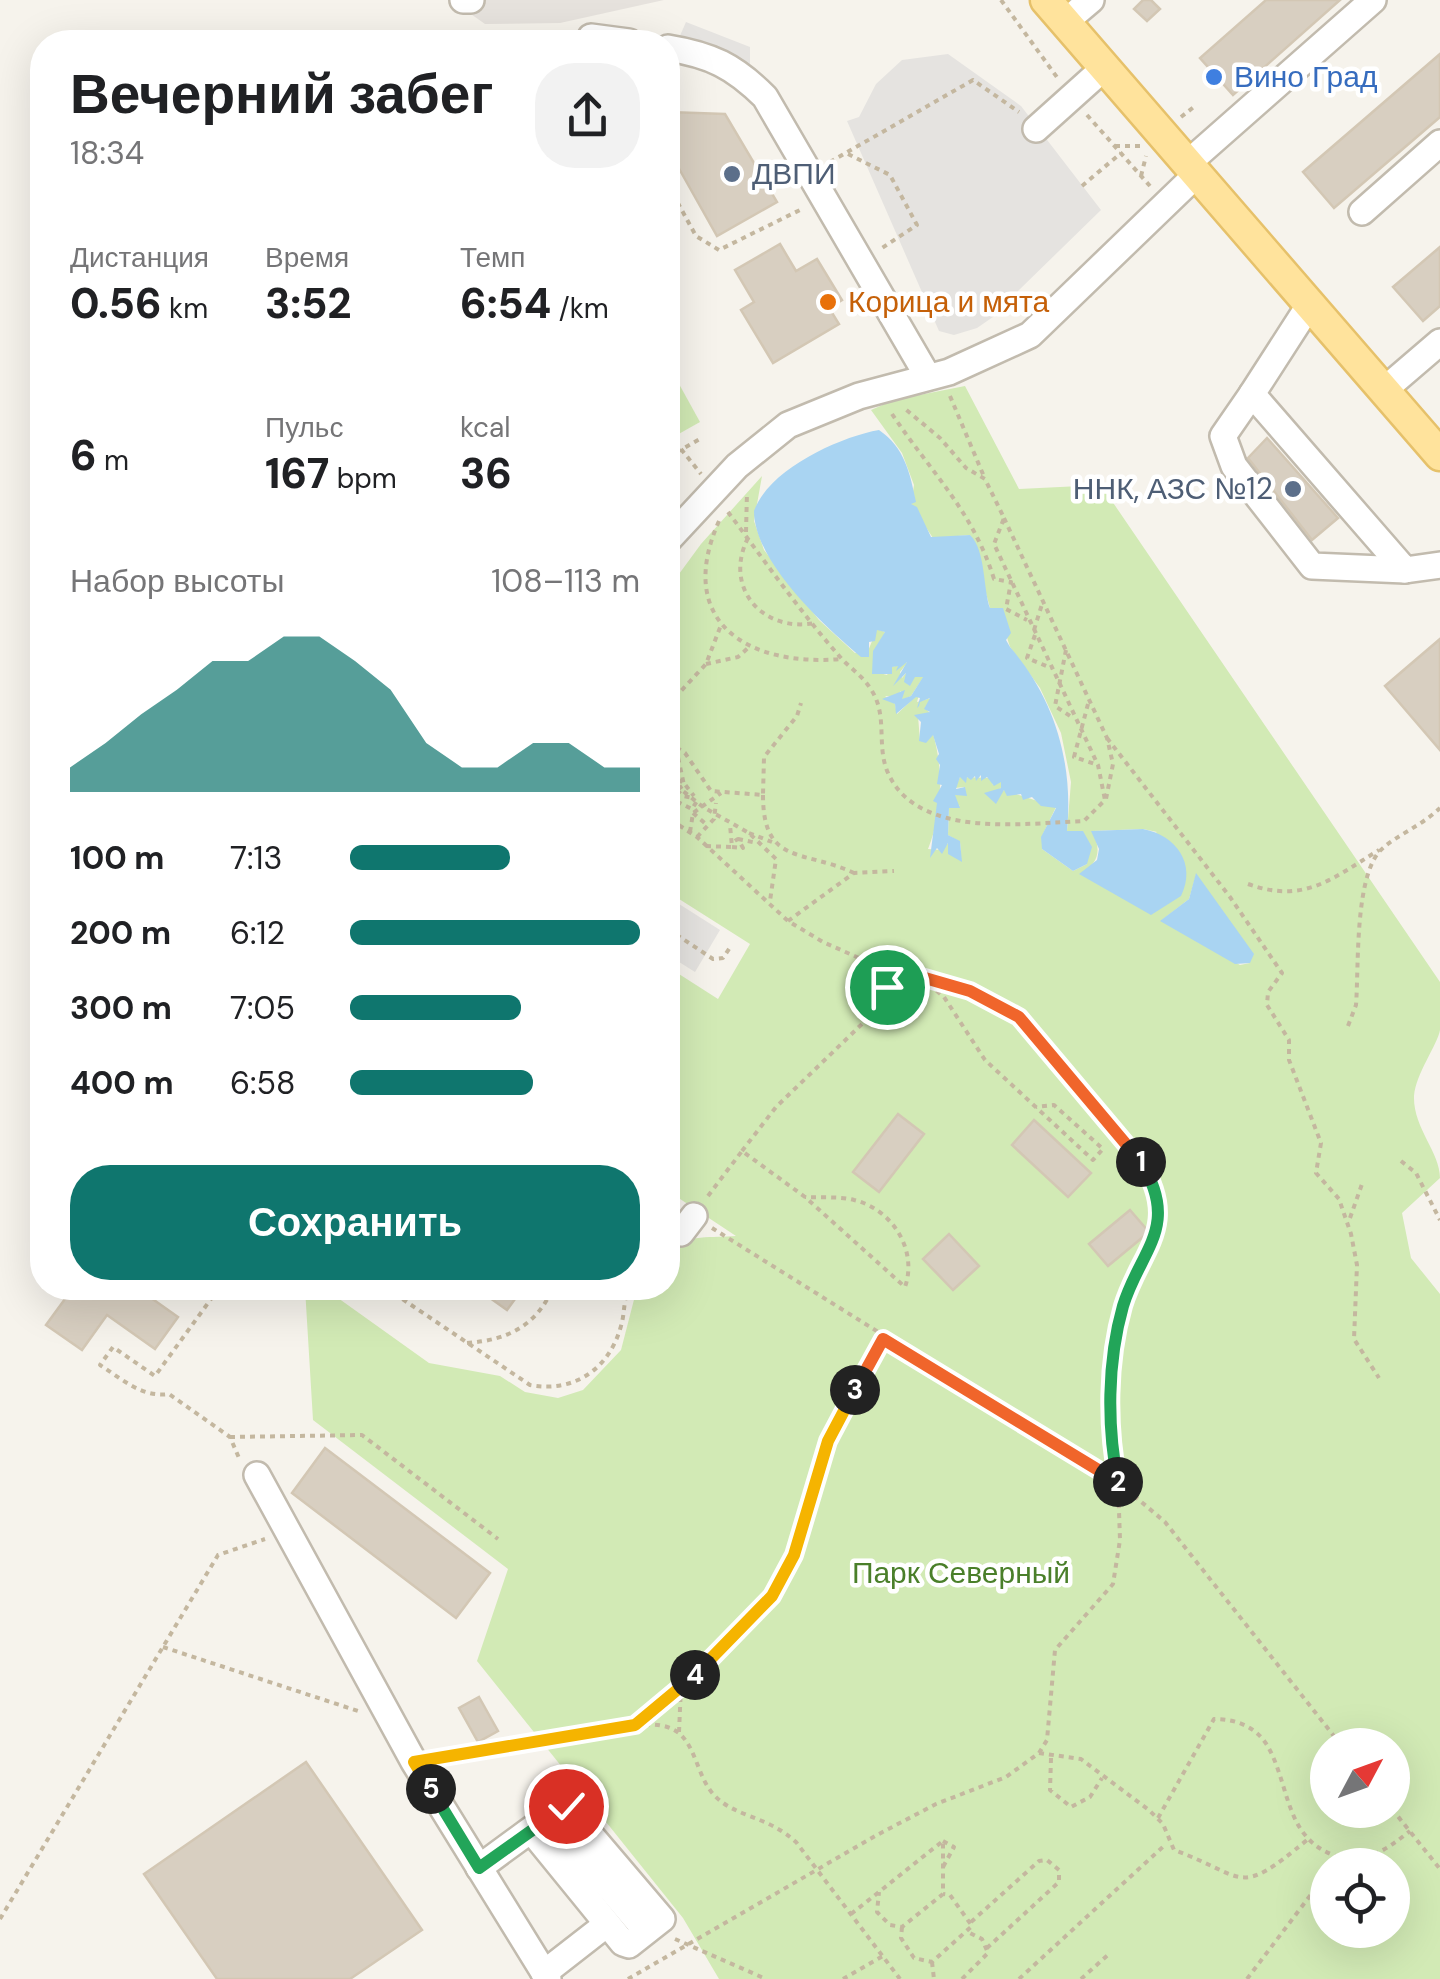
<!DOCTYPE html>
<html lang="ru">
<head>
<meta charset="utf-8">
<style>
  :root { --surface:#fff; --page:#f2f2f2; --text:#202124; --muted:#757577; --accent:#0f766e }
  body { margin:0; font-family:"DM Sans",sans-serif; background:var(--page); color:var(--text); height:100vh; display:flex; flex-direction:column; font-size:38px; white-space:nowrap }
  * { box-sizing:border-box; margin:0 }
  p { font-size:32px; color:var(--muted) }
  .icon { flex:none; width:55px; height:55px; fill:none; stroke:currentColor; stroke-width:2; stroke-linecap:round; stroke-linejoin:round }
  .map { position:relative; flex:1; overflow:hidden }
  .details { position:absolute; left:30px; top:30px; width:650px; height:1270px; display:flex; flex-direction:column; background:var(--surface); border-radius:40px; box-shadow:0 10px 40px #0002 }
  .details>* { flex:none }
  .needle { width:65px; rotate:49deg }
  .fabs { position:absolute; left:1310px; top:1728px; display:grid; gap:20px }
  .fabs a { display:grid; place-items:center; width:100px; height:100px; border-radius:50%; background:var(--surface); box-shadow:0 10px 40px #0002; font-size:50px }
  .pin { position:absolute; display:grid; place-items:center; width:85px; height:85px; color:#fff; margin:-42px; border:5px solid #fff; border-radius:50%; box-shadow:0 2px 10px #0007 }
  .km { position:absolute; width:50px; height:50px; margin:-25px; border-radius:50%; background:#222; color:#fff; font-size:28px; line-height:50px; text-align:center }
  .round { display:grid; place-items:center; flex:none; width:105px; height:105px; border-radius:40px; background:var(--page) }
  .summary { display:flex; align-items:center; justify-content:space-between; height:170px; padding:0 40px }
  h1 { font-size:55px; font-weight:800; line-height:75px }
  .stats { display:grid; grid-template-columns:repeat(3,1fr); gap:15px; height:170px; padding:10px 40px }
  .stats div { display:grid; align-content:center }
  .stats b { font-size:42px; font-weight:800 }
  .stats small { font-size:28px; font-weight:400 }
  .stats p { font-size:28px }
  .chart { height:280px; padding:20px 40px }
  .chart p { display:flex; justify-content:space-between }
  .chart svg { width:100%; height:180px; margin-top:10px; fill:var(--accent); opacity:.7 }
  .primary-button { display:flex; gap:20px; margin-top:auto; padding:20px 40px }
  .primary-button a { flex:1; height:115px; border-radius:40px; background:var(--accent); color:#fff; font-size:40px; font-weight:800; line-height:115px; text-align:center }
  ul { padding:0 40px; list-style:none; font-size:32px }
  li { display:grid; grid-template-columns:160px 120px 1fr; align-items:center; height:75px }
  li i { height:25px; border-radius:12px; background:var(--accent) }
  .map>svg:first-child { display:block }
</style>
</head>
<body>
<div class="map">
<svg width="1440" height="1979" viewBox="0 0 1440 1979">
  <rect width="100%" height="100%" fill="#f6f3ec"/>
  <!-- industrial -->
  <polygon fill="#e6e2dd" points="451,0 664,0 560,23 485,24"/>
  <!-- green -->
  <g fill="#d2eab5" fill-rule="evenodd">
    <polygon points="668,364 700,422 668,440"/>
    <path d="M 965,386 L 1019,489 L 1101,485 L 1440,982 C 1440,997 1440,1015 1440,1030 C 1437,1046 1416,1073 1414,1096 C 1413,1128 1440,1152 1440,1178 L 1402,1213 L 1411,1258 L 1440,1294 L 1440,1979 L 719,1979 L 683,1918 L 477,1661 L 508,1569 L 313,1420 L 305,1288 L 324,1288 L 429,1363 L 500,1376 L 525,1392 L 558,1398 L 583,1390 L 621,1350 L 637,1288 L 668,1288 L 668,1250 C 687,1234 713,1238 736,1236 L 668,1191 L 668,967 L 718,999 L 750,944 L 668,892 L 668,589 L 701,544 L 762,476 L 754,521 L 764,550 L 819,620 L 855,653 L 868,651 L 877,629 L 885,632 L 874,663 L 880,673 L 887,675 L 892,667 L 908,662 L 900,672 L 902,678 L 906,673 L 907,677 L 924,676 L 911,696 L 902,700 L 901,691 L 896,697 L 885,696 L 895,704 L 897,714 L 915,697 L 919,695 L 917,702 L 931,698 L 925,708 L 930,713 L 918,716 L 920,741 L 933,734 C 944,771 942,814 928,849 L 942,850 L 949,842 L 948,851 L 961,852 L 960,842 L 948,835 L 949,807 L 960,806 L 954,804 L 954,795 L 965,793 L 964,787 L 955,788 L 960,777 L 991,778 L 993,785 L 1001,781 L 1002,787 L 991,795 L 994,799 L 1004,790 L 1056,807 L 1043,834 L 1042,849 L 1073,871 L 1087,864 L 1067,831 L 1071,782 L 1061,733 L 1040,688 L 1010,647 L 999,612 L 990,608 L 970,535 L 933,538 L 911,505 L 914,485 L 902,453 L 871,410 L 894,400 ZM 1143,829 L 1157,832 L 1080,875 C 1099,863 1102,850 1092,831 ZM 1196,875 L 1250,963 L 1240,965 L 1162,920 L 1189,899 ZM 1328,1745 L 1392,1745 L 1392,1810 L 1328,1810 ZM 1328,1865 L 1392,1865 L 1392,1930 L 1328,1930 Z"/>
  </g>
  <!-- parking -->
  <g fill="#e5e3e0">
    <polygon points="686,22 750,47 750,67 679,38"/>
    <polygon points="948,54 1021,106 1101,210 1018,291 1009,306 977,328 954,335 939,331 847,121 859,117 876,84 902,60"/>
    <polygon points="668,897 720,930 695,972 668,955"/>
  </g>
  <!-- water -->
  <g fill="#a9d4f2">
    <path d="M 879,430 C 905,448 910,473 916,502 L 911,504 L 917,507 L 931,537 L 970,535 C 986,550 983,590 990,608 L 1003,608 L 1011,633 L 1006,640 L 1010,647 C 1052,695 1074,759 1067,831 L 1083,831 L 1092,847 L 1087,864 L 1073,871 L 1042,849 L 1041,837 L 1056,808 L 1041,806 L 1032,797 L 1023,800 L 1021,794 L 1007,796 L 1004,790 L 996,804 L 984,793 L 1001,788 L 1001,782 L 994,786 L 987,777 L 981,781 L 981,775 L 976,781 L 975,776 L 971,780 L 967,777 L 966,783 L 960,777 L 956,789 L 965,787 L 967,796 L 955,795 L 960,808 L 949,808 L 948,835 L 960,841 L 962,862 L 948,854 L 948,843 L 942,854 L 937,848 L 930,858 L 937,803 L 933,801 L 942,785 L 937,784 L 940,765 L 936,759 L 939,754 L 933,735 L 926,743 L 919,741 L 921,722 L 914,715 L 930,712 L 924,709 L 930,698 L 920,702 L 919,706 L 917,708 L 920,698 L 916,697 L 896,714 L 895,704 L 882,699 L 905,690 L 902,699 L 911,696 L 923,677 L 915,677 L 910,686 L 904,682 L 906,673 L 893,686 L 907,662 L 896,671 L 898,666 L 892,667 L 892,674 L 872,674 L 873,651 L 885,632 L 877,630 L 875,641 L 869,642 L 869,657 L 861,657 C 825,627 754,562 754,511 C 768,470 839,437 879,430 Z"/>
    <path d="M 1143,829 C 1176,835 1197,864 1181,896 L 1151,915 L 1079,874 L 1097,860 L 1099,849 L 1091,831 Z"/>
    <polygon points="1196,873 1254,954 1250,963 1235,964 1160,921 1189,899"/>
  </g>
  <!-- building -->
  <g fill="#d8cfc1" stroke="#d3c7b4" stroke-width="2.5">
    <polygon points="1143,0 1151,0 1160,9 1147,21 1134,9"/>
    <polygon points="1266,0 1340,0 1233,95 1200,58"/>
    <polygon points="1440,54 1440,117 1334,208 1303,172"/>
    <polygon points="668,112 725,114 777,202 717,236 668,149"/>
    <polygon points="780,244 796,271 817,259 842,300 829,308 839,324 773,363 741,310 754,302 735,270"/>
    <polygon points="1440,247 1440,306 1423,321 1393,287"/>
    <polygon points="1267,438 1338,518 1312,540 1248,458"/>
    <polygon points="1440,639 1440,750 1385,686"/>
    <polygon points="898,1114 924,1134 879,1192 853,1172"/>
    <polygon points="1034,1120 1091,1173 1068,1197 1012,1145"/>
    <polygon points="1130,1210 1149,1232 1108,1266 1089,1244"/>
    <polygon points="949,1234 979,1266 953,1290 923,1259"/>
    <polygon points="73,1288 137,1288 178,1317 155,1349 107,1315 82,1350 46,1325"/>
    <polygon points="476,1288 523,1288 507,1310"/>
    <polygon points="325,1448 490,1573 456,1618 292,1493"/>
    <polygon points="479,1697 498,1731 478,1742 459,1708"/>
    <polygon points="306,1762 422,1930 350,1979 217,1979 144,1874"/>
  </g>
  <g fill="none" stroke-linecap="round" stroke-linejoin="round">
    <defs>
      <g id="minor">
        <polyline points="463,0 471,0"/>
        <polyline points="1065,22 1091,0"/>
        <polyline points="591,37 629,42"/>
        <path d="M 668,48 C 711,55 734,66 765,97 L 928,377"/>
        <polyline points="1036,129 1104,68"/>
        <polyline points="1188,163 1373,0"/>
        <polyline points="1362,212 1440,143"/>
        <polyline points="1310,304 1252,394 1405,570 1440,565"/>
        <polyline points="1384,390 1440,342"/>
        <polyline points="1252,394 1223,436 1234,466 1312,566 1405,570"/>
        <polyline points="668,540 737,466 788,425 859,396 949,372 1030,335 1197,174"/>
        <polyline points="681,1233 694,1216"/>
        <polyline points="257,1475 414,1762 548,1979"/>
        <polyline points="549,1816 646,1931"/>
        <path d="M 479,1868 C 507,1847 536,1826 564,1806 L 565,1805 L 662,1919 L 629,1945 L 623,1943 L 531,1830"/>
        <polyline points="544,1973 607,1924"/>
      </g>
      <polyline id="major" points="1046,0 1440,455"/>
    </defs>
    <!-- minor casing -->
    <use href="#minor" stroke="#c2bbae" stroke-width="30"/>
    <!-- major casing -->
    <use href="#major" stroke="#e6c16a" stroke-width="35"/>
    <!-- path -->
    <g stroke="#c4b79f" stroke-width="4" stroke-dasharray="5 5" stroke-linecap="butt">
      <polyline points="1001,0 1059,80"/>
      <polyline points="1087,115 1150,186"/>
      <polyline points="1181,117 1195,106"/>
      <polyline points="1115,146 1140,146"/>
      <polyline points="848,154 890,175 917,225 882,248"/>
      <polyline points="830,162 973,80 1019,112"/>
      <polyline points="1141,176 1146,156"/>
      <polyline points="668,185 696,236 719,250 802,209"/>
      <polyline points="1082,186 1121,153"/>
      <polyline points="950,396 985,479"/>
      <path d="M 892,414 C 930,471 973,511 994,579 L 1011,582 L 1006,609 L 1027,620"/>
      <polyline points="681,449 701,474"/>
      <polyline points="668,457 700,439"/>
      <path d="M 728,512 C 764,560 801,613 841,658 C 851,669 864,677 872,691 C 888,717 876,746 888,773 C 918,840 1025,823 1084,821 L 1105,800 L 1098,765 L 994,544 L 1004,518 L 985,479 L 966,468 L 940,438 L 904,408"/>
      <polyline points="1004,518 1107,738 1113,764 1106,799"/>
      <path d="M 719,521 C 674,622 748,667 841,659"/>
      <polyline points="746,532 747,492"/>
      <path d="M 748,538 C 723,587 762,633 815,623"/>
      <polyline points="668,579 679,563"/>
      <polyline points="1034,630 1043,601"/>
      <polyline points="1035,635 1027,658 1051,668"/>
      <polyline points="1066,650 1055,706 1073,718"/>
      <polyline points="706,664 738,657 748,648"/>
      <polyline points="1088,704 1074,757 1098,765"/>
      <polyline points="668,705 706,664 721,625"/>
      <polyline points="1107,738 1230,897 1282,973 1268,992 1267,1005 1289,1040 1289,1060 1321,1143 1316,1173 1339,1199 1351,1234 1357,1265 1354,1339 1379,1378"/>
      <polyline points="668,742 685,753 711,791 763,795 764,757 797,716 801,703"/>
      <polyline points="676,748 684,785 677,790"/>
      <polyline points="668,777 683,782 694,796"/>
      <polyline points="668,779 703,807 749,833 776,859 770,901"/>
      <polyline points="670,783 683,796 694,798"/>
      <path d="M 763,795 C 763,866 803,849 854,873"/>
      <polyline points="668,797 692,809 697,801"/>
      <polyline points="693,813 707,825"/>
      <polyline points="690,832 693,813 721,793"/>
      <polyline points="749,833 772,842"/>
      <polyline points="697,837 714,819 716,803"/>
      <polyline points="738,839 757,843"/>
      <polyline points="706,846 732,847 730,825"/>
      <polyline points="732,847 743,848 738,839 733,842"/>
      <path d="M 1248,884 C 1304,904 1332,879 1379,850"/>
      <polyline points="788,921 854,873 894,871"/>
      <polyline points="668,929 713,959 723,958 731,946"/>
      <polyline points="921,978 944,997 985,1060 1093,1160 1103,1149 1054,1105 1036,1107"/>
      <path d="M 1348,1026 L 1356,1005 C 1359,967 1354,872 1383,848 C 1399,834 1421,826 1440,808"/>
      <polyline points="742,1151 776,1107 862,1024 887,987 902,977 912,976"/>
      <polyline points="1401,1161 1416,1173 1440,1220"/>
      <path d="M 708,1196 L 742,1151 L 805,1197 L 905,1287 C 918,1250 892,1209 854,1200 C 839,1196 821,1198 805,1197"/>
      <polyline points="1350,1218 1362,1184"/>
      <polyline points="712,1228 1118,1482 1165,1522 1341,1745"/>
      <path d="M 219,1288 L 155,1376 L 113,1347 L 100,1365 C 122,1379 142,1398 169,1394 L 230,1437 L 239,1458"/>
      <path d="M 386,1288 L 530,1385 C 573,1393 609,1370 621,1326 C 625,1313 623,1301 629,1288"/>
      <path d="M 467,1343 C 508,1340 536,1326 553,1288"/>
      <polyline points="230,1437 362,1435 498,1539"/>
      <polyline points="163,1647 358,1711"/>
      <path d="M 635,1725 C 650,1724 667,1723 680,1734 C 697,1750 698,1779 715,1796 C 735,1817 768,1816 796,1842 L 900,1979"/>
      <polyline points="679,1732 681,1686"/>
      <path d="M 1039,1753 L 1081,1759 L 1149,1810 L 1163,1824 L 1174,1850 C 1248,1877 1236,1899 1307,1840"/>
      <polyline points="438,1758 635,1725 735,1638 772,1596 794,1555 828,1441 883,1339"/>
      <polyline points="1051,1758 1050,1790 1071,1807 1090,1797 1102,1778"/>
      <polyline points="1392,1809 1440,1869"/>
      <path d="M 1158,1818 L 1214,1719 C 1235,1719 1255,1726 1267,1745 C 1290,1784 1284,1836 1333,1855 C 1364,1866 1386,1850 1410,1831"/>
      <polyline points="943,1841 954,1847 943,1867"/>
      <polyline points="1332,1865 1339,1857"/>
      <path d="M 851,1914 C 882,1890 912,1865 943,1841 L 943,1894 L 902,1927 L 890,1925 L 877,1912 L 879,1892"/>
      <polyline points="0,1919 218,1555 265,1539"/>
      <polyline points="971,1922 1039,1861 1047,1860 1059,1870 1059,1882 987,1948"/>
      <polyline points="902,1927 901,1938 914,1958 932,1962 972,1926 950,1895 943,1894"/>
      <polyline points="675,1939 766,1979"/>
      <polyline points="932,1962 934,1979"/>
      <polyline points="628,1979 877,1835 936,1804 1006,1777 1039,1753 1047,1740 1055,1650 1113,1584 1120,1540 1118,1482 1108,1440 1114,1372 1124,1305 1146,1262 1157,1227 1156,1197 1144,1166 1051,1058 1024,1021 970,991 859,958 823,942 788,921 697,837 668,818"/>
      <polyline points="843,1979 883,1956"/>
      <polyline points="962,1979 988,1953 982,1939 968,1932"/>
      <polyline points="1019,1979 1166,1844"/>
      <polyline points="1081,1979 1110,1953"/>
      <polyline points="1247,1979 1328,1872"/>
    </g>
    <!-- minor -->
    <use href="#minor" stroke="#fff" stroke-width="25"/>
    <!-- major -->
    <use href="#major" stroke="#ffe39c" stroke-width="30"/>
  </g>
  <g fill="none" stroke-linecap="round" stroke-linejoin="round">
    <defs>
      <polyline id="split-1" points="887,987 902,977 918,976 970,991 1019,1017 1141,1162"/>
      <path id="split-2" d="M 1118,1482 C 1107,1427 1107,1362 1123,1306 C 1140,1250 1181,1227 1141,1162"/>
      <polyline id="split-3" points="855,1390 883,1339 1118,1482"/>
      <polyline id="split-4" points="695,1675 772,1596 794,1555 828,1441 855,1390"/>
      <polyline id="split-5" points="431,1789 414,1762 635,1725 695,1675"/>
      <polyline id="split-6" points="431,1789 479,1868 566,1806"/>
    </defs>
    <!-- split-1 casing -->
    <use href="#split-1" stroke="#fff" stroke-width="20"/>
    <!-- split-2 casing -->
    <use href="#split-2" stroke="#fff" stroke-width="20"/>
    <!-- split-3 casing -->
    <use href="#split-3" stroke="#fff" stroke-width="20"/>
    <!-- split-4 casing -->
    <use href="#split-4" stroke="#fff" stroke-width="20"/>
    <!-- split-5 casing -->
    <use href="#split-5" stroke="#fff" stroke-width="20"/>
    <!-- split-6 casing -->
    <use href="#split-6" stroke="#fff" stroke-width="20"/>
    <!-- split-1 -->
    <use href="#split-1" stroke="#f0652b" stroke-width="12"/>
    <!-- split-2 -->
    <use href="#split-2" stroke="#22a559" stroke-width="12"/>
    <!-- split-3 -->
    <use href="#split-3" stroke="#f0652b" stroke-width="12"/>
    <!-- split-4 -->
    <use href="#split-4" stroke="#f5b400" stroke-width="12"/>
    <!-- split-5 -->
    <use href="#split-5" stroke="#f5b400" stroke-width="12"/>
    <!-- split-6 -->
    <use href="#split-6" stroke="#22a559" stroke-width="12"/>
  </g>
  <!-- markers -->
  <circle fill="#3f7fe0" stroke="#fff" stroke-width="4" cx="1214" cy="77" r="10"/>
  <g fill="#5c6f8a" stroke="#fff" stroke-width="4">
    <circle cx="732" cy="174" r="10"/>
    <circle cx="1293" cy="489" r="10"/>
  </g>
  <circle fill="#e8710a" stroke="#fff" stroke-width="4" cx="828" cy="302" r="10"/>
  <g text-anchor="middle" stroke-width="9" stroke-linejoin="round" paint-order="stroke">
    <!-- shop labels -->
    <g font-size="30" fill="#366cbe" stroke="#fff" text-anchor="start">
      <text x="1234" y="87">Вино Град</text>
    </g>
    <!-- service labels -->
    <g font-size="30" fill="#4e5e75" stroke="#fff" text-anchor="start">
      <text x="752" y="184">ДВПИ</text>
      <text x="1273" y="499" text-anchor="end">ННК, АЗС №12</text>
    </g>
    <!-- food labels -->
    <g font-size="30" fill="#c56008" stroke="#fff" text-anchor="start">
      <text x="848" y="312">Корица и мята</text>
    </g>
    <!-- park labels -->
    <g font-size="30" fill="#4a7f2a" stroke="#fff">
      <text x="961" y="1583">Парк Северный</text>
    </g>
  </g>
</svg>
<div class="fabs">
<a><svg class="needle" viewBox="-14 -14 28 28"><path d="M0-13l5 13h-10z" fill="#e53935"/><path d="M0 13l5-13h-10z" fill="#757577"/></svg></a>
<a><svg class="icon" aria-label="locate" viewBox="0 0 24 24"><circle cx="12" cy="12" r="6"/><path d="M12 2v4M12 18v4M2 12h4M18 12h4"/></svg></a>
</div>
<div class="pin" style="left:887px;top:987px;background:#1e9e55"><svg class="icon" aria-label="arrive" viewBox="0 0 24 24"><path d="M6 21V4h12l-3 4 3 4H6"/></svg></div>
<div class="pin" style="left:566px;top:1806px;background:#d93025"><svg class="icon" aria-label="check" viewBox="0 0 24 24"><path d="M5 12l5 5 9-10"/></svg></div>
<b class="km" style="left:1141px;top:1162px">1</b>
<b class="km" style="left:1118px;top:1482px">2</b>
<b class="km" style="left:855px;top:1390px">3</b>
<b class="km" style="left:695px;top:1675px">4</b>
<b class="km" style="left:431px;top:1789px">5</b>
<section class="details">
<div class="summary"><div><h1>Вечерний забег</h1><p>18:34</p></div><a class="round"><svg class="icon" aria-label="share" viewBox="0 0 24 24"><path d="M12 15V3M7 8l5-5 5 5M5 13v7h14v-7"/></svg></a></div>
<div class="stats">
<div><p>Дистанция</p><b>0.56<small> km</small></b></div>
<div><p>Время</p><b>3:52</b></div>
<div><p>Темп</p><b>6:54<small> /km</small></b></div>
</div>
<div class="stats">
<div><b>6<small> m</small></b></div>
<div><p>Пульс</p><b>167<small> bpm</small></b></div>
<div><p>kcal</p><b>36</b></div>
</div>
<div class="chart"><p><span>Набор высоты</span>108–113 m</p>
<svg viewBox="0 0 160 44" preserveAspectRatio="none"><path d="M0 44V38L10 32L20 25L30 19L40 12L50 12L60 6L70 6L80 12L90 19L100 32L110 38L120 38L130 32L140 32L150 38L160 38V44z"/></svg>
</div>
<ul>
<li><b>100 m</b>7:13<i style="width:55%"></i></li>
<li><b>200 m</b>6:12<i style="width:100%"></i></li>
<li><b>300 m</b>7:05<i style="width:59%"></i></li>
<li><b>400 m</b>6:58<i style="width:63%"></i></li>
</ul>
<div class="primary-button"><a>Сохранить</a></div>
</section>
</div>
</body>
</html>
